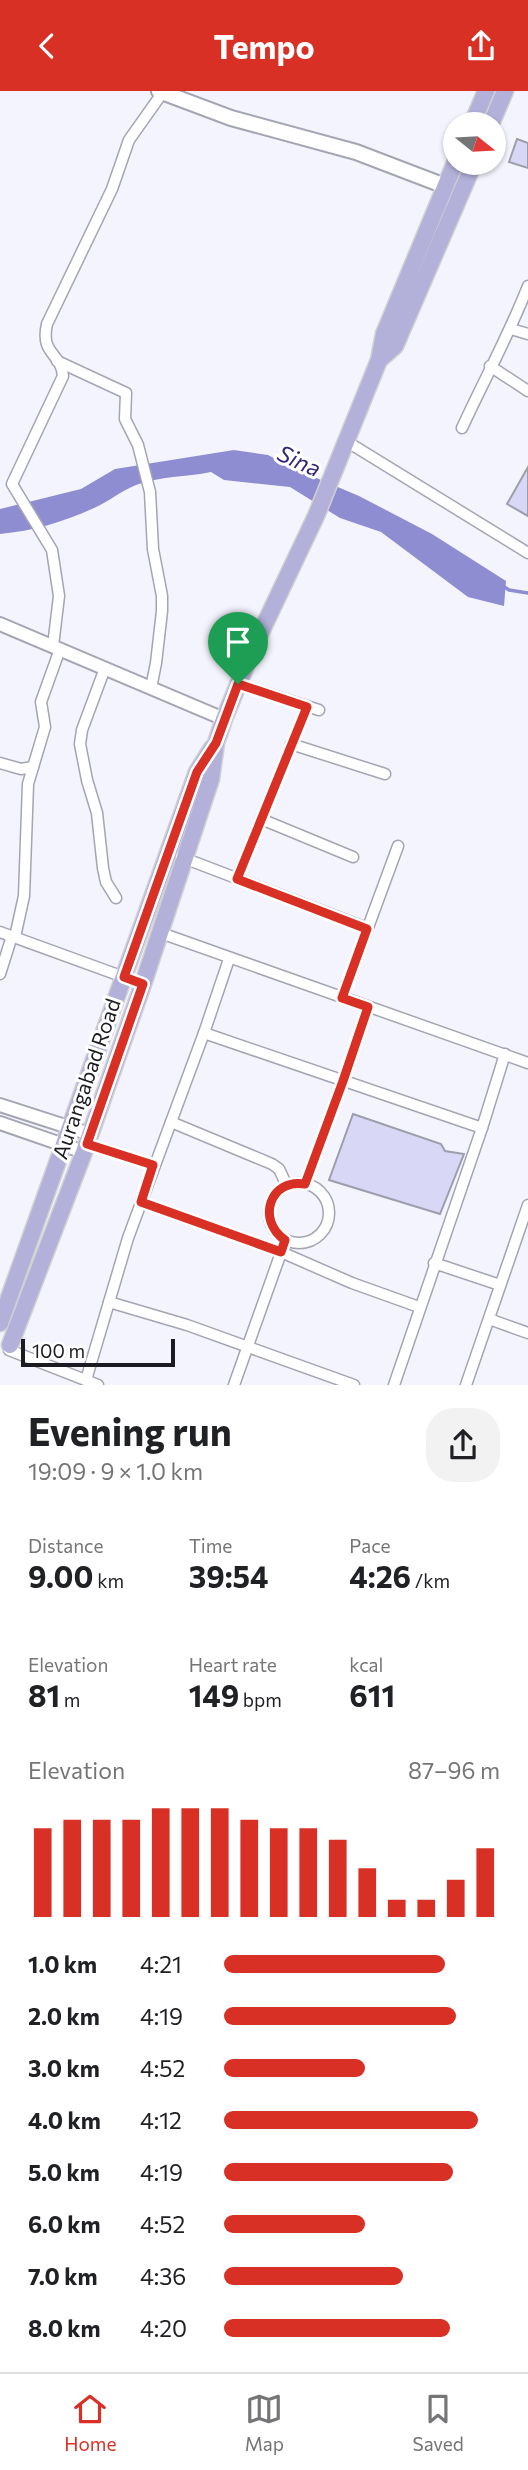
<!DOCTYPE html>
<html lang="en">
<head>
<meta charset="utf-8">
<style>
  :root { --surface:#fff; --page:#f2f2f2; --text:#202124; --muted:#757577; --line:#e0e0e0; --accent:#d93025 }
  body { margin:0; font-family:Commissioner,sans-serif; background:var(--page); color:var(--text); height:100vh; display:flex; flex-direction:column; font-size:26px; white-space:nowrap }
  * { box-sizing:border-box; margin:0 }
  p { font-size:23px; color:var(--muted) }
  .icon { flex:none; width:38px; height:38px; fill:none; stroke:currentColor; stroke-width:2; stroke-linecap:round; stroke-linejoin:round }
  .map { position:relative; height:1294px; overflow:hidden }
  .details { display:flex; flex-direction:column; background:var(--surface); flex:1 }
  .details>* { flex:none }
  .needle { width:46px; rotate:108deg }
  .controls { position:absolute; left:443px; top:21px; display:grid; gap:14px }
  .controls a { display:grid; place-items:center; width:63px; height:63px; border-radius:50%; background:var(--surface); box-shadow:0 2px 5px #0004; font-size:35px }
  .scale { position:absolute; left:21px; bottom:18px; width:154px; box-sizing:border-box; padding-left:7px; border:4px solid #1b1b21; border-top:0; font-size:19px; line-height:24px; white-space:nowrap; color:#1b1b21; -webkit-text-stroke:5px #fff; paint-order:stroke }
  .pin { position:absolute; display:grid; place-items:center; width:60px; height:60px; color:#fff; margin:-72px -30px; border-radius:50% 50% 50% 0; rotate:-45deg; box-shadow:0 0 7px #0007 }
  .pin .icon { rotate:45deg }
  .round { display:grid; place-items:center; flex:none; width:74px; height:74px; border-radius:28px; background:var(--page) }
  .overview { display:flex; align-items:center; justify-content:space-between; height:119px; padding:0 28px }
  h1 { font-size:38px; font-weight:700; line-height:52px }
  .stats { display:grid; grid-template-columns:repeat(3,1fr); gap:10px; height:119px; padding:7px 28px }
  .stats div { display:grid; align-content:center }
  .stats b { font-size:30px; font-weight:700 }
  .stats small { font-size:19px; font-weight:400 }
  .stats p { font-size:19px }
  .chart { height:196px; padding:14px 28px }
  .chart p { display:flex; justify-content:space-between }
  .chart svg { width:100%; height:126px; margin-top:7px; stroke:var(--accent); stroke-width:6 }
  ul { padding:0 28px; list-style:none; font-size:23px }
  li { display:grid; grid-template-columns:112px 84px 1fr; align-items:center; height:52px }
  li i { height:18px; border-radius:9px; background:var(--accent) }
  header { display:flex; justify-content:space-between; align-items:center; height:91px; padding:0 28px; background:var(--accent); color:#fff; font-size:32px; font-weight:700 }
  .dock { display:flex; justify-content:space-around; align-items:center; height:98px; border-top:2px solid var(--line); background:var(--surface); font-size:19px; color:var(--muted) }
  .dock a { display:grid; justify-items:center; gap:4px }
  .dock .selected { color:var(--accent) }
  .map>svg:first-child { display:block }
</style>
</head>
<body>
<header><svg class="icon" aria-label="back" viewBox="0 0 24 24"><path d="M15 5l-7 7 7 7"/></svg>Tempo<svg class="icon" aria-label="share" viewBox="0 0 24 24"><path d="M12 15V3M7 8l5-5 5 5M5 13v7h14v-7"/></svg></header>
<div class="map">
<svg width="528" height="1294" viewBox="0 0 528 1294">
  <rect width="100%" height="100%" fill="#f3f4fd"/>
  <!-- water -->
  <path fill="#8f8dd1" d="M 234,359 L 268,364 L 293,377 L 359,405 L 432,443 L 506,490 L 504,515 L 468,506 L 381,441 L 340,427 L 290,396 L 224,389 L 211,381 C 186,386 160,385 136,394 C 121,400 108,411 94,417 C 64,431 32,440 0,443 L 0,418 L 81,398 L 115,378 Z"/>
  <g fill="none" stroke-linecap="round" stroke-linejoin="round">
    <!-- stream -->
    <polyline stroke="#8f8dd1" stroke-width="3.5" points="503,495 509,499 528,502"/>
  </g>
  <!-- building -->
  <g fill="#d8d8f6" stroke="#9d9dac" stroke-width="2">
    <polygon points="517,48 528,52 528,77 509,71"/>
    <polygon points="528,376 528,425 507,413"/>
    <polygon points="353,1023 441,1053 445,1060 464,1063 440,1123 329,1089"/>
  </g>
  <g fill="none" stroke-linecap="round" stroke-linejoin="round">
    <defs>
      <g id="minor">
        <polyline points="511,238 528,243"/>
        <polyline points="57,270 126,302 125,328 138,354 150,401 153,458 162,505 162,520 156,572 151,597"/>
        <polyline points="490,275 528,300"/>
        <path d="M 462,337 C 484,289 509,244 528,195"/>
        <polyline points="346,350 528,462"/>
        <path d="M 53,555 L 59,505 L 52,459 L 12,393 L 63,285 C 61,261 40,264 47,233 L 112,98 L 129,49 L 163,1"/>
        <polyline points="105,577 82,639 80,653 87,689 97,722 103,777 106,791 116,807"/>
        <polyline points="238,593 319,619"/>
        <polyline points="291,653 385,683"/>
        <polyline points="0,672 21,678 33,676"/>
        <polyline points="261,728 353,766"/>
        <polyline points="181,766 367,837"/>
        <polyline points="237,787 307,616"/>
        <polyline points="0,841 143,893"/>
        <polyline points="158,841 528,972"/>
        <polyline points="15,846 24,805 28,693 45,636 41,611 60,558"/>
        <polyline points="0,883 12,845"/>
        <polyline points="342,907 398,755"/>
        <polyline points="204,942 229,868"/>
        <polyline points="171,1031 272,1073 279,1078 287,1095"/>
        <polyline points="482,1037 505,963"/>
        <polyline points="87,1053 153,1074"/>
        <circle cx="299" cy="1122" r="30"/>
        <polyline points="305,1093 343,990 368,916"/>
        <polyline points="141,1111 281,1161 352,1192 419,1216"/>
        <polyline points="434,1172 500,1194"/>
        <polyline points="109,1211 187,1234 354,1294"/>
        <polyline points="489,1228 528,1242"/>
        <polyline points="9,1259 98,1294"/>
        <polyline points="86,1289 128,1147 204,942 482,1037 394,1294"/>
        <polyline points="234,1294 283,1156"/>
        <polyline points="466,1294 528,1114"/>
      </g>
      <g id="tertiary">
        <polyline points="0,533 224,628"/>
        <polyline points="0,1014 90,1043"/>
        <polyline points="0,1032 84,1061"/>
      </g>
      <polyline id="secondary" points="159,0 231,27 356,61 445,95"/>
      <g id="primary">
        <polyline points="472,33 486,0"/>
        <polyline points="491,33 505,0"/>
        <polyline points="379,269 395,255 474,72"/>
        <polyline points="0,1232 197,681 212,657"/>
        <polyline points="10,1254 84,1061 143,893 211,688 216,652 224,628 252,560 316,425 379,269 384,243 455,72"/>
      </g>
    </defs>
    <!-- minor casing -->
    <use href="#minor" stroke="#a4a5b3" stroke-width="13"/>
    <!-- tertiary casing -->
    <use href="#tertiary" stroke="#a4a5b3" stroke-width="16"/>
    <!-- secondary casing -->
    <use href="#secondary" stroke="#a4a5b3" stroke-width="18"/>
    <!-- primary casing -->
    <use href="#primary" stroke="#d1d1d3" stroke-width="19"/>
    <!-- minor -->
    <use href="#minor" stroke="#fff" stroke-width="10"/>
    <!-- tertiary -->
    <use href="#tertiary" stroke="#fff" stroke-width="12"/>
    <!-- secondary -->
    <use href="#secondary" stroke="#fff" stroke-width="14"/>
    <!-- primary -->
    <use href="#primary" stroke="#b3b1da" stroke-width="16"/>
  </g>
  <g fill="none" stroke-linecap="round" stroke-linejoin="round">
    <defs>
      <path id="route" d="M 238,593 L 307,616 L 237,788 L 367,838 L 342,907 L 368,916 L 343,990 L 305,1093 C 270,1087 256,1129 285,1149 L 281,1161 L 141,1111 L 153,1074 L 87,1053 L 143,893 L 124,886 L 197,681 L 216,652 Z"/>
    </defs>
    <!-- route casing -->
    <use href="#route" stroke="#fff" stroke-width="14"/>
    <!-- route -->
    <use href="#route" stroke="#d93025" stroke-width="9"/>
  </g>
  <g text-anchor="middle" stroke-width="6" stroke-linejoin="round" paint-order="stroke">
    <!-- street labels -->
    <g font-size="21" fill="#1b1b21" stroke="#fff">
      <text transform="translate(87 988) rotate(-71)" y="7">Aurangabad Road</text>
    </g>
    <!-- water labels -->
    <g font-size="23" font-style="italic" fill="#342676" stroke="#fff">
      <text transform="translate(299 370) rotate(24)" y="8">Sina</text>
    </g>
  </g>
</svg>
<div class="controls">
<a><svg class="needle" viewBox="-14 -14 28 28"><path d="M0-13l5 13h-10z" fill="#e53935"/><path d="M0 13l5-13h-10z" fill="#757577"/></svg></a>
</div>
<div class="scale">100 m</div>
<div class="pin" style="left:238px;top:593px;background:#1e9e55"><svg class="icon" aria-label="arrive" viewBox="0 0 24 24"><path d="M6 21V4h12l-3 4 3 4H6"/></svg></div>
</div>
<section class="details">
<div class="overview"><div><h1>Evening run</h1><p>19:09 · 9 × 1.0 km</p></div><a class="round"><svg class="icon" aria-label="share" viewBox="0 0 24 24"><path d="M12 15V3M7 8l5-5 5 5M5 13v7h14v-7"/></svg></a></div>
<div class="stats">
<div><p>Distance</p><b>9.00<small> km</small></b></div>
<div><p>Time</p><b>39:54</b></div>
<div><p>Pace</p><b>4:26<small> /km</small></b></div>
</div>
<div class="stats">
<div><p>Elevation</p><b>81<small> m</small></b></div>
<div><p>Heart rate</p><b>149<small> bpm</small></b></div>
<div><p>kcal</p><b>611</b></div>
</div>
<div class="chart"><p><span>Elevation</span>87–96 m</p>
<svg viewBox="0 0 160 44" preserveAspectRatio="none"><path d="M5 44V13M15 44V10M25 44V10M35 44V10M45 44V6M55 44V6M65 44V6M75 44V10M85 44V13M95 44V13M105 44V17M115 44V27M125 44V38M135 44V38M145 44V31M155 44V20"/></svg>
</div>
<ul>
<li><b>1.0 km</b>4:21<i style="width:80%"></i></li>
<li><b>2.0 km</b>4:19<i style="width:84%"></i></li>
<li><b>3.0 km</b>4:52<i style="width:51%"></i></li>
<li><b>4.0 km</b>4:12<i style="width:92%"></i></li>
<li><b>5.0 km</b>4:19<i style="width:83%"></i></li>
<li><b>6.0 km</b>4:52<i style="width:51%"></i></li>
<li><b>7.0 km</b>4:36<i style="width:65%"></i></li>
<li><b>8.0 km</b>4:20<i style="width:82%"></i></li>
</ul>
</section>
<nav class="dock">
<a class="selected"><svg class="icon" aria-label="home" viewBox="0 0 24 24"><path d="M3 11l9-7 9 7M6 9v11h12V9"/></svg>Home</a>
<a><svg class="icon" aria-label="map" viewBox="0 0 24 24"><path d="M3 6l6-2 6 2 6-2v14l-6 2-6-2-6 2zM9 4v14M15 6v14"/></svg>Map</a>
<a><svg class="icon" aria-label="saved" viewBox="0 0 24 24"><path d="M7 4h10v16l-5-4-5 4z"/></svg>Saved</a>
</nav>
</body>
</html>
